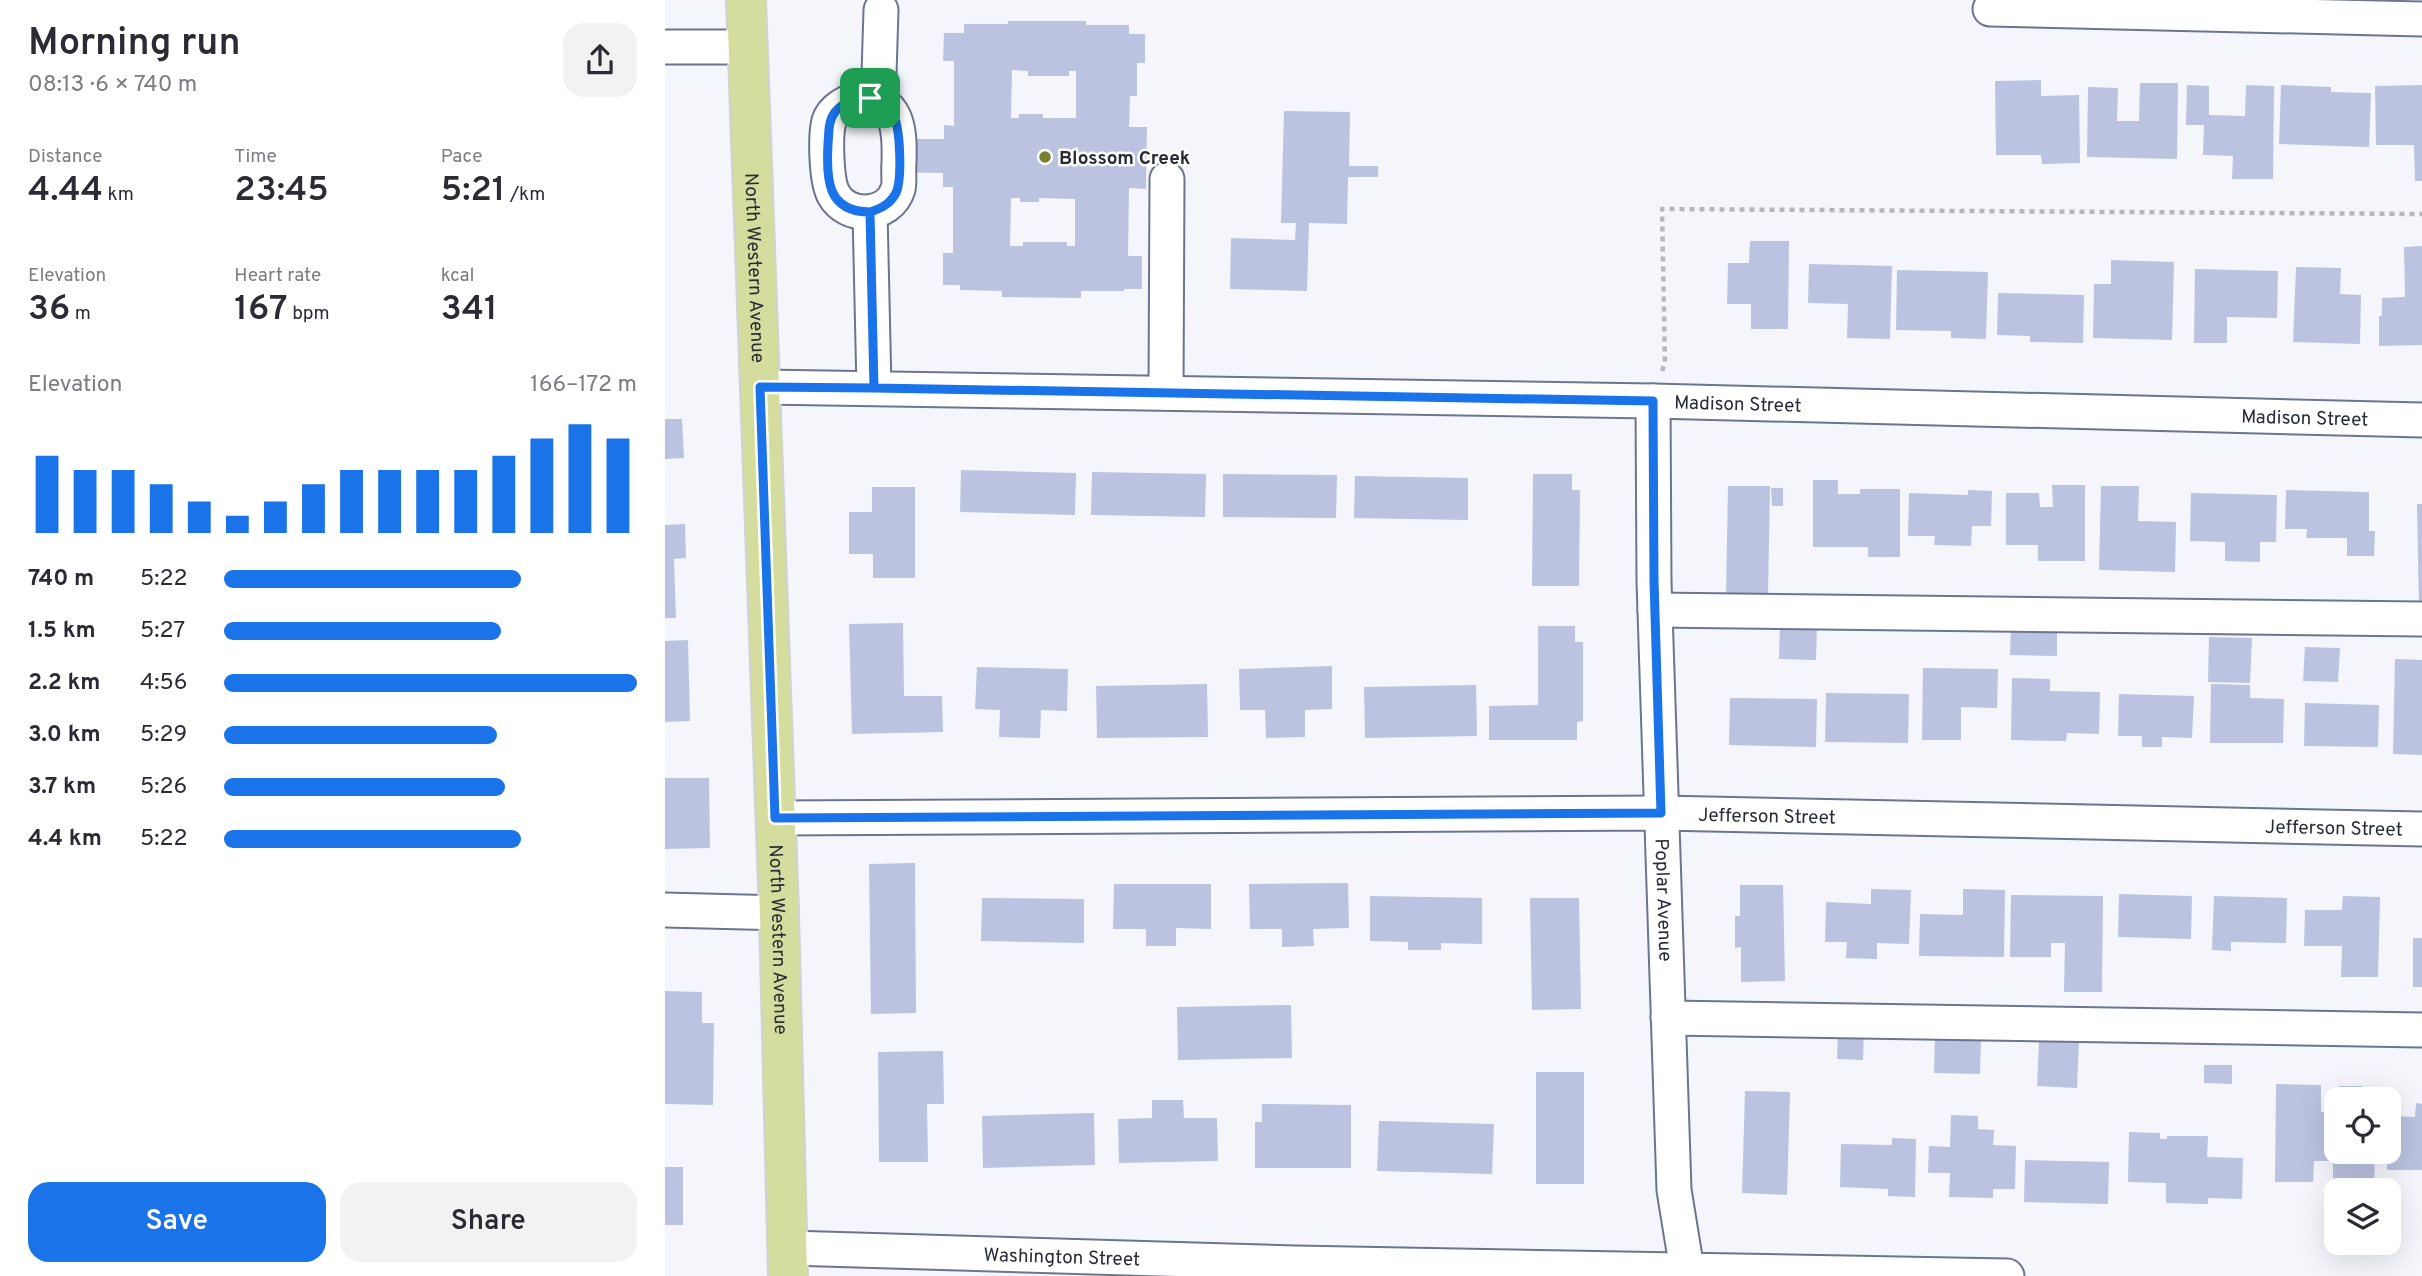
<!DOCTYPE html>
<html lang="en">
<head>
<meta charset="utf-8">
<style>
  :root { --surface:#fff; --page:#f2f2f3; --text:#2b2b33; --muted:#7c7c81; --accent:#1a73e8 }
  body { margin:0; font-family:Overpass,sans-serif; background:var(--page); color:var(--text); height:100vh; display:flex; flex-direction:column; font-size:26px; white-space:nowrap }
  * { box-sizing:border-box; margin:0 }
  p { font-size:23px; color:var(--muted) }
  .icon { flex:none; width:38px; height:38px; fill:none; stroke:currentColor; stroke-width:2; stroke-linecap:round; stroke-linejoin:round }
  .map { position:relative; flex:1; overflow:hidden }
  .panel { display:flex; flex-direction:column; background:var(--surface); width:665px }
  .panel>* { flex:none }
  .tools { position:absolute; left:1659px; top:1087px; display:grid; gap:14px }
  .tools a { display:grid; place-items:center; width:77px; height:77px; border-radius:14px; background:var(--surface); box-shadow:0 7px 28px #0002; font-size:35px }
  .pin { position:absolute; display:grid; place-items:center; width:60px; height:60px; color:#fff; margin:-30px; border-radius:14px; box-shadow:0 4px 10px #0006 }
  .round { display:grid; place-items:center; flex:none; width:74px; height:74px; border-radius:21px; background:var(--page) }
  .head { display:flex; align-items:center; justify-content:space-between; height:119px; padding:0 28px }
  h1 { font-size:38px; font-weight:600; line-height:52px }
  .stats { display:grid; grid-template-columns:repeat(3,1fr); gap:10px; height:119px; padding:7px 28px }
  .stats div { display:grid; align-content:center }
  .stats b { font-size:35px; font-weight:600 }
  .stats small { font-size:19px; font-weight:400 }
  .stats p { font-size:19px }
  .chart { height:196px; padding:14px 28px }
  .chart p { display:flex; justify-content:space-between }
  .chart svg { width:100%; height:126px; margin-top:7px; stroke:var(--accent); stroke-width:6 }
  .cta { display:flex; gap:14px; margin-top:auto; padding:14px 28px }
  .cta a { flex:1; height:80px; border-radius:21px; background:var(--accent); color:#fff; font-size:28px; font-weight:600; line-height:80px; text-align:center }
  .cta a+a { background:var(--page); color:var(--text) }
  ul { padding:0 28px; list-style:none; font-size:23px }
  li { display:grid; grid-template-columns:112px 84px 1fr; align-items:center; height:52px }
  li i { height:18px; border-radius:9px; background:var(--accent) }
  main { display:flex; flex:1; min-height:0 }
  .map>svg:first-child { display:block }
</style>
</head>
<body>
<main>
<section class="panel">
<div class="head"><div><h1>Morning run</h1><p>08:13 · 6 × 740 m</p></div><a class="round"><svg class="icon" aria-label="share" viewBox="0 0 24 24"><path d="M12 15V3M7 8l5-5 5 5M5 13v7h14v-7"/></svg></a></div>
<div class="stats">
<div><p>Distance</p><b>4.44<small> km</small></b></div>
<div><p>Time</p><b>23:45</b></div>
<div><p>Pace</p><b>5:21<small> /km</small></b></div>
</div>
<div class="stats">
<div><p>Elevation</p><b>36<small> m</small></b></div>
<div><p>Heart rate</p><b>167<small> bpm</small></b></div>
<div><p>kcal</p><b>341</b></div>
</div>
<div class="chart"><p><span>Elevation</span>166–172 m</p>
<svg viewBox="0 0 160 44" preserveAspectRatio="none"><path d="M5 44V17M15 44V22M25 44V22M35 44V27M45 44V33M55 44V38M65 44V33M75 44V27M85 44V22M95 44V22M105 44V22M115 44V22M125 44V17M135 44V11M145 44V6M155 44V11"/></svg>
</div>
<ul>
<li><b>740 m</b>5:22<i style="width:72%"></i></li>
<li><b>1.5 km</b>5:27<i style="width:67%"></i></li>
<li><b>2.2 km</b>4:56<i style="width:100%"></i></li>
<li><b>3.0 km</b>5:29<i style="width:66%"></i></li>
<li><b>3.7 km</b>5:26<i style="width:68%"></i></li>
<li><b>4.4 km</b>5:22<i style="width:72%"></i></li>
</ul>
<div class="cta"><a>Save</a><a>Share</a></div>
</section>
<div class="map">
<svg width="1757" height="1276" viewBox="0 0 1757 1276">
  <rect width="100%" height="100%" fill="#f4f6fc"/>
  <!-- building -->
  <g fill="#bbc3e1" fill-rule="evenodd">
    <path d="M 343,21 L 421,21 L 421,25 L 464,25 L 464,34 L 480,34 L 480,63 L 472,63 L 472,96 L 465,96 L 464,127 L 482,127 L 481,189 L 464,188 L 463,256 L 477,256 L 477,289 L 459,289 L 459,291 L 416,291 L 416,298 L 337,297 L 337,291 L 295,290 L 295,285 L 278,285 L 278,253 L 288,253 L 288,187 L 278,187 L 278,173 L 219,172 L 219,139 L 279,139 L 279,125 L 289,126 L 289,61 L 278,61 L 279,33 L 299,33 L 299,24 L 343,24 ZM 347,70 L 363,71 L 363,76 L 404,76 L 404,71 L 411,71 L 411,118 L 378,118 L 378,114 L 354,114 L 354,118 L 346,118 ZM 346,198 L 355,198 L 355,202 L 374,202 L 374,198 L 410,199 L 410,246 L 402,246 L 402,242 L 358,242 L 358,246 L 345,246 Z"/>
    <polygon points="1376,80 1376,96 1414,95 1415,163 1377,164 1376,155 1331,155 1330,81"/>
    <polygon points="1475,83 1513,83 1512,159 1422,157 1423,87 1453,88 1452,121 1474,121"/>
    <polygon points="1522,85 1544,86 1544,115 1580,116 1581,85 1609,86 1608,179 1567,179 1568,156 1538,155 1539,125 1521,125"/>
    <polygon points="1616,85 1666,87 1666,92 1706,93 1704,147 1614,144"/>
    <polygon points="1757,85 1757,181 1750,181 1749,145 1711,145 1710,86"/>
    <polygon points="619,111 685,112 684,166 713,166 713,177 683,177 682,224 644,223 642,291 565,289 566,238 630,240 631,223 616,223"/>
    <polygon points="1085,241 1124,241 1123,329 1086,329 1086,304 1062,304 1063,263 1084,263"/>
    <polygon points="1757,246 1757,345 1714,346 1714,316 1717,316 1717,298 1740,297 1739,247"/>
    <polygon points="1446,260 1509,262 1507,340 1428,338 1429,284 1446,284"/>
    <polygon points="1144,264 1227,266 1225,339 1182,338 1183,304 1143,303"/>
    <polygon points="1631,267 1676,268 1675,294 1696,295 1695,344 1628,342"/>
    <polygon points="1530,269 1613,271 1612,318 1562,317 1562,343 1529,343"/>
    <polygon points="1232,270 1323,272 1321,339 1286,338 1286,331 1231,330"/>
    <polygon points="1333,293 1419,295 1418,343 1365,342 1365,336 1332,335"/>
    <polygon points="0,419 17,419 19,458 0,459"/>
    <polygon points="296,470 411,473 410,515 295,512"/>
    <polygon points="427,472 541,474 540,517 426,515"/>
    <polygon points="558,474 672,475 671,518 558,517"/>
    <polygon points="868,474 907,474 907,490 915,490 914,586 867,586"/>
    <polygon points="690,476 803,478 803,520 689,518"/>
    <polygon points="1148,480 1173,480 1173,494 1195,494 1195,489 1235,489 1235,557 1203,557 1203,547 1148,547"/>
    <polygon points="1387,485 1420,485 1420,561 1373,561 1373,545 1341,545 1341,493 1374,493 1375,507 1388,507"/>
    <polygon points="1063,486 1105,486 1103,596 1061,595"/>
    <polygon points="1436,486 1474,486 1473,521 1511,522 1510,572 1434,570"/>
    <polygon points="207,487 250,487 250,578 208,578 208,554 184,554 184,512 207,512"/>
    <polygon points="1106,488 1118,488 1118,506 1107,506"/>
    <polygon points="1303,490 1327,491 1326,526 1307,526 1306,546 1269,545 1270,536 1243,536 1244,493 1303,495"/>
    <polygon points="1621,490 1704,492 1704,531 1710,531 1709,556 1682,556 1682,538 1641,538 1642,529 1620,529"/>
    <polygon points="1526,493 1612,495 1611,542 1595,542 1595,562 1560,561 1560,542 1525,541"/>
    <polygon points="1752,504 1757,504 1757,608 1754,608"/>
    <polygon points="20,524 21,558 9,559 11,618 0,618 0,525"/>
    <polygon points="1115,622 1152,622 1151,660 1114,659"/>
    <polygon points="238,623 239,696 277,696 278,732 187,734 184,624"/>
    <polygon points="873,626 910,626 910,642 918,642 918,721 912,722 912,740 824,740 824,706 873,705"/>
    <polygon points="1346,627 1392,628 1392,656 1345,655"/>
    <polygon points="1544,637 1587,638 1585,683 1543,682"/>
    <polygon points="23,640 25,721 0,722 0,641"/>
    <polygon points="1640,647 1675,648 1673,682 1638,681"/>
    <polygon points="1730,659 1757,660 1757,755 1728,754"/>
    <polygon points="667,666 667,709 640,710 640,737 601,738 600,710 575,710 574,669"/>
    <polygon points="312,667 403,669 402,711 376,710 375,738 334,737 335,710 310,709"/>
    <polygon points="1258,668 1333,669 1332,708 1296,707 1296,740 1257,740"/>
    <polygon points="1347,678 1385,679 1385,691 1435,692 1434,734 1402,733 1401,741 1346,740"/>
    <polygon points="542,684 543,737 432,738 431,686"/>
    <polygon points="1546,684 1585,685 1585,698 1619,699 1618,743 1545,743"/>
    <polygon points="811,685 812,736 700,738 699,687"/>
    <polygon points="1161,693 1244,694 1243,743 1160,742"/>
    <polygon points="1454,694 1529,696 1527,738 1497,737 1497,747 1477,747 1477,736 1453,736"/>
    <polygon points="1065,698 1152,699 1151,747 1064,745"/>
    <polygon points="1640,703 1714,705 1713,747 1639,746"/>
    <polygon points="0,778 44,778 45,848 0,849"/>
    <polygon points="250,863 251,1013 206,1014 204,864"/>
    <polygon points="683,883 684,928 648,929 649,946 617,947 617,929 585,929 584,884"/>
    <polygon points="449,884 546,884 546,929 511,928 511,946 481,946 481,929 448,929"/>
    <polygon points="1075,885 1118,885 1120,981 1076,982 1076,947 1070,948 1070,916 1075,916"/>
    <polygon points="1206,889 1246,890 1244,944 1212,943 1212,959 1181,958 1182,942 1160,942 1161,902 1206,904"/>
    <polygon points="1298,889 1340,890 1339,957 1254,956 1255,914 1298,915"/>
    <polygon points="1454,894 1527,896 1526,939 1453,937"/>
    <polygon points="1346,895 1438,896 1437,992 1399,992 1400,943 1386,943 1386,957 1345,957"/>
    <polygon points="705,896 817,898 817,944 776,943 776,950 743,950 743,942 705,941"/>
    <polygon points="1549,896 1622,898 1621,943 1566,942 1566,951 1547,950"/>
    <polygon points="1678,896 1715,897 1713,977 1676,977 1677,946 1639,946 1640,910 1677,910"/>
    <polygon points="317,898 419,899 419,943 316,941"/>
    <polygon points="865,898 914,898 916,1009 867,1010"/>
    <rect x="1748" y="938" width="9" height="49"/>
    <polygon points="0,991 37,992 37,1023 49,1023 48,1105 0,1104"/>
    <polygon points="626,1005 627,1058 513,1060 512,1007"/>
    <polygon points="1173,1032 1199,1032 1198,1060 1172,1059"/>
    <polygon points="1270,1036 1316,1037 1315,1074 1269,1073"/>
    <polygon points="1374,1041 1414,1042 1412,1088 1372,1086"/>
    <polygon points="278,1051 279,1104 262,1104 263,1162 214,1162 213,1052"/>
    <polygon points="1539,1065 1567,1065 1567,1084 1539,1083"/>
    <rect x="871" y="1072" width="48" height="112"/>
    <polygon points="1611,1084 1656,1085 1656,1112 1671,1112 1671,1152 1710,1152 1709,1190 1671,1190 1671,1196 1668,1196 1668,1161 1649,1161 1648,1182 1610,1182"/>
    <rect x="1674" y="1086" width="23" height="13"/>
    <polygon points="1080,1091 1125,1092 1122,1195 1077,1193"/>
    <polygon points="487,1100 518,1100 519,1118 552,1118 553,1161 454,1163 453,1119 487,1118"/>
    <polygon points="1751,1103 1757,1104 1757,1170 1722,1170 1724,1116 1750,1117"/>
    <polygon points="597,1104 686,1105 686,1168 590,1168 590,1122 597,1122"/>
    <polygon points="429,1113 430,1165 318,1168 317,1116"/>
    <polygon points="1286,1115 1313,1116 1313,1129 1329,1130 1328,1145 1351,1146 1350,1189 1328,1189 1328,1198 1284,1197 1285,1173 1263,1173 1264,1146 1285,1147"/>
    <polygon points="714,1121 829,1124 827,1174 712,1171"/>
    <polygon points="1464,1132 1495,1133 1495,1139 1502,1139 1502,1136 1543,1136 1542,1157 1578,1158 1577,1199 1543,1198 1543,1204 1501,1203 1501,1183 1463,1182"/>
    <polygon points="1227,1138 1251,1139 1250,1197 1223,1196 1223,1189 1175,1187 1176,1144 1227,1145"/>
    <polygon points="1360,1160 1444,1162 1443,1204 1359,1202"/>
    <rect x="0" y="1167" width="18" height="58"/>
  </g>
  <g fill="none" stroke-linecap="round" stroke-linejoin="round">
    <defs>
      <g id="minor">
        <polyline points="1325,9 1757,19"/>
        <polyline points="0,47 83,47"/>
        <path d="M 192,98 C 234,98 235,129 234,163 C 233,171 235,182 233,189 C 224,218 182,219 169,195 C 161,182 160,136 164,121 C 168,109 181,103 192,98 Z"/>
        <polyline points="205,98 214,74 216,10"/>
        <polyline points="205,212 209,388"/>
        <path id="s1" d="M 95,387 L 988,401 L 1757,420"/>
        <polyline points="501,393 502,179"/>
        <path id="s2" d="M 988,401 L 989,581 L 1009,1190 L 1023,1276"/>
        <polyline points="990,610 1757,619"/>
        <path id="s3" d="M 110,818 L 996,813 L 1757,829"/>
        <polyline points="0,910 114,913"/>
        <polyline points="1003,1018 1757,1030"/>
        <path id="s4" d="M 124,1248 L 630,1263 L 1342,1276"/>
      </g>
      <g id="major">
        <path id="s5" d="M 81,0 L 114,913 L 123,1276"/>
      </g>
    </defs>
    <!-- minor casing -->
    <use href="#minor" stroke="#6d748f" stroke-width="37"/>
    <!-- major casing -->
    <use href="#major" stroke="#d0d1d3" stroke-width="42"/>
    <!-- path -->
    <polyline stroke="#b5b7be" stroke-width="4.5" stroke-dasharray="5 5" stroke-linecap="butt" points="997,371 1000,362 997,209 1757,214"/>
    <!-- minor -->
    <use href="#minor" stroke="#fff" stroke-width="33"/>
    <!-- major -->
    <use href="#major" stroke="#d4dd9e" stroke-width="38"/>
  </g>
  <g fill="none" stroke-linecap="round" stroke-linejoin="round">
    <defs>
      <path id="route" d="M 205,98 C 214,102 221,105 227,113 C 236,125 237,180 231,193 C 225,204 217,208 205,212 L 209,388 L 95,387 L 110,818 L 996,813 L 989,581 L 988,401 L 209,388 L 205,212 C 162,212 161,179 163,144 C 164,133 163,121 170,112 C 179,101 191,98 205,98"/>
    </defs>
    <!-- route casing -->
    <use href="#route" stroke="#fff" stroke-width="14"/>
    <!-- route -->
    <use href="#route" stroke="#1a73e8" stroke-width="9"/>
  </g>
  <!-- markers -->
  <circle fill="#76812e" stroke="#fff" stroke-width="2.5" cx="380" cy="157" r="7"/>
  <g text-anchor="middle" stroke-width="5" stroke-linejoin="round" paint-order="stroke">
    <!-- poi labels -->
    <g font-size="19" font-weight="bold" fill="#292c37" stroke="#fff" text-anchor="start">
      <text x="394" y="164">Blossom Creek</text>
    </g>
    <!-- street labels -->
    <g font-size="19" fill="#292c37" stroke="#fff">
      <text dy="7" stroke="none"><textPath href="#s5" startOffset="268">North Western Avenue</textPath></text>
      <text dy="7" stroke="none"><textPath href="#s1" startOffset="978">Madison Street</textPath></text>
      <text dy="7" stroke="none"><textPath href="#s1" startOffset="1545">Madison Street</textPath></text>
      <text dy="7" stroke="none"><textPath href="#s3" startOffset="992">Jefferson Street</textPath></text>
      <text dy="7" stroke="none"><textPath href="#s3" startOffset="1559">Jefferson Street</textPath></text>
      <text dy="7" stroke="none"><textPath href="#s2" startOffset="499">Poplar Avenue</textPath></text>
      <text dy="7" stroke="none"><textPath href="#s5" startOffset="940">North Western Avenue</textPath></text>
      <text dy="7" stroke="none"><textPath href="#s4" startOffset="273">Washington Street</textPath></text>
    </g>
  </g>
</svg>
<div class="tools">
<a><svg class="icon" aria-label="locate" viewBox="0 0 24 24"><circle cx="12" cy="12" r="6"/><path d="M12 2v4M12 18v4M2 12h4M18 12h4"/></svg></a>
<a><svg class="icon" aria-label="layers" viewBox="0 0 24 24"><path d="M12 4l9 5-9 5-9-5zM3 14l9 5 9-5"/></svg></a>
</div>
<div class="pin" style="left:205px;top:98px;background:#1e9e55"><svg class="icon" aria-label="arrive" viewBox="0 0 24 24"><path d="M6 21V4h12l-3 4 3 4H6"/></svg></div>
</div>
</main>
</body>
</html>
